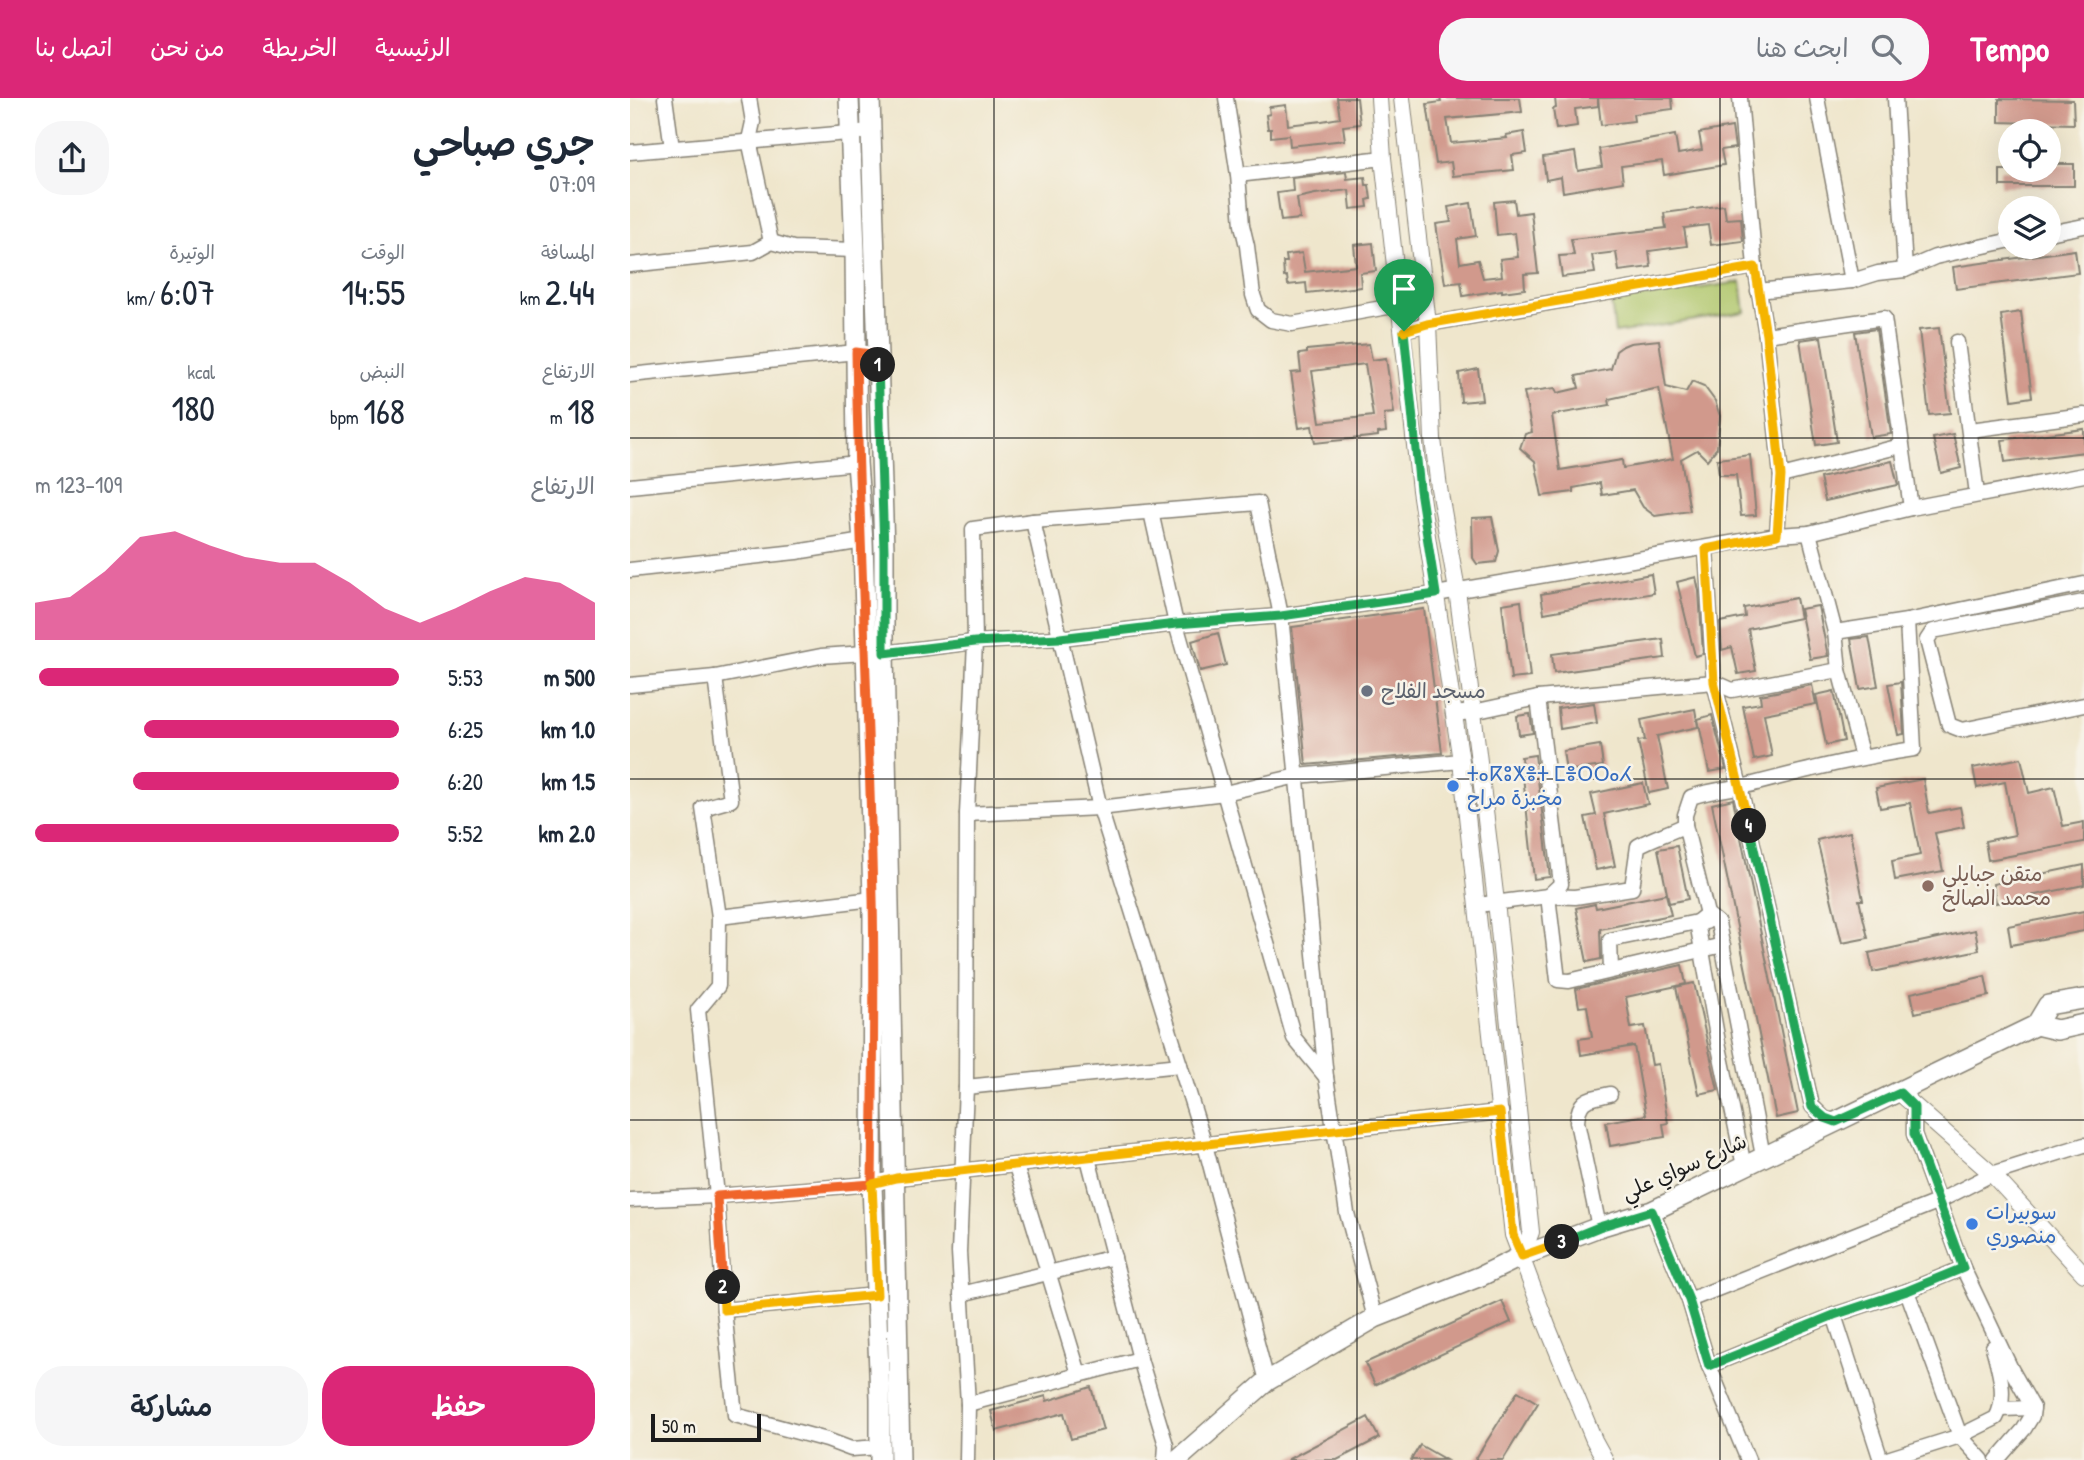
<!DOCTYPE html>
<html lang="ar">
<head>
<meta charset="utf-8">
<style>
  :root { --surface:#fff; --page:#f6f6f7; --text:#1f2937; --muted:#747a83; --accent:#db2777 }
  body { margin:0; font-family:"Patrick Hand","Playpen Sans Arabic","Noto Sans Tifinagh",sans-serif; background:var(--page); color:var(--text); direction:rtl; height:100vh; display:flex; flex-direction:column; font-size:26px; white-space:nowrap }
  * { box-sizing:border-box; margin:0 }
  p { font-size:23px; color:var(--muted) }
  .icon { flex:none; width:38px; height:38px; fill:none; stroke:currentColor; stroke-width:2; stroke-linecap:round; stroke-linejoin:round }
  .map { position:relative; flex:1; overflow:hidden; direction:ltr }
  .drawer { display:flex; flex-direction:column; background:var(--surface); width:630px }
  .drawer>* { flex:none }
  .fabs { position:absolute; left:1368px; top:21px; display:grid; gap:14px }
  .fabs a { display:grid; place-items:center; width:63px; height:63px; border-radius:50%; background:var(--surface); box-shadow:0 7px 28px #0002; font-size:35px }
  .scale { position:absolute; left:21px; bottom:18px; width:110px; box-sizing:border-box; padding-left:7px; border:4px solid #1c1c1c; border-top:0; font-size:19px; line-height:24px; white-space:nowrap; color:#1c1c1c; -webkit-text-stroke:5px #f7f3e8; paint-order:stroke }
  .pin { position:absolute; display:grid; place-items:center; width:60px; height:60px; color:#fff; margin:-72px -30px; border-radius:50% 50% 50% 0; rotate:-45deg; box-shadow:0 0 7px #0007 }
  .pin .icon { rotate:45deg }
  .km { position:absolute; width:35px; height:35px; margin:-18px; border-radius:50%; background:#222; color:#fff; font-size:19px; line-height:35px; text-align:center }
  .round { display:grid; place-items:center; flex:none; width:74px; height:74px; border-radius:28px; background:var(--page) }
  .summary { display:flex; align-items:center; justify-content:space-between; height:119px; padding:0 35px }
  h1 { font-size:38px; font-weight:600; line-height:52px }
  .figures { display:grid; grid-template-columns:repeat(3,1fr); gap:10px; height:119px; padding:7px 35px }
  .figures div { display:grid; align-content:center }
  .figures b { font-size:35px; font-weight:600 }
  .figures small { font-size:19px; font-weight:400 }
  .figures p { font-size:19px }
  .chart { height:196px; padding:14px 35px }
  .chart p { display:flex; justify-content:space-between }
  .chart svg { width:100%; height:126px; margin-top:7px; fill:var(--accent); opacity:.7 }
  .primary-button { display:flex; gap:14px; margin-top:auto; padding:14px 35px }
  .primary-button a { flex:1; height:80px; border-radius:28px; background:var(--accent); color:#fff; font-size:28px; font-weight:600; line-height:80px; text-align:center }
  .primary-button a+a { background:var(--page); color:var(--text) }
  ul { padding:0 35px; list-style:none; font-size:23px }
  li { display:grid; grid-template-columns:112px 84px 1fr; align-items:center; height:52px }
  li i { height:18px; border-radius:9px; background:var(--accent) }
  header { display:flex; align-items:center; gap:42px; box-sizing:border-box; height:98px; padding:0 35px; background:var(--accent); color:#fff }
  header strong { font-size:33px }
  nav { display:flex; gap:38px; margin-inline-start:auto; font-size:24px }
  .search { width:490px; height:63px; background:var(--page); display:flex; align-items:center; gap:18px; box-sizing:border-box; padding:0 24px; border-radius:28px; color:var(--muted); font-size:26px }
  main { display:flex; flex:1; min-height:0 }
  .map>svg:first-child { display:block }
</style>
</head>
<body>
<header>
<strong>Tempo</strong>
<div class="search"><svg class="icon" aria-label="search" viewBox="0 0 24 24"><circle cx="10" cy="10" r="6"/><path d="M15 15l6 6"/></svg>ابحث هنا</div>
<nav><a>الرئيسية</a><a>الخريطة</a><a>من نحن</a><a>اتصل بنا</a></nav>
</header>
<main>
<div class="map">
<svg width="1454" height="1362" viewBox="0 0 1454 1362">
  <rect width="100%" height="100%" fill="#f7f3e8"/>
  <filter id="ink" filterUnits="userSpaceOnUse"><feTurbulence type="fractalNoise" baseFrequency=".0143" numOctaves="2"/><feDisplacementMap in="SourceGraphic" scale="14" xChannelSelector="R" yChannelSelector="G"/><feConvolveMatrix kernelMatrix="1 2 1 2 8 2 1 2 1" color-interpolation-filters="sRGB"/></filter>
  <filter id="wash" filterUnits="userSpaceOnUse"><feTurbulence type="fractalNoise" baseFrequency=".00686" numOctaves="4" result="noise"/><feDisplacementMap in="SourceGraphic" scale="28" xChannelSelector="R" yChannelSelector="G"/><feGaussianBlur stdDeviation="1.57" result="paint"/><feColorMatrix in="noise" values="0 0 0 0 0 0 0 0 0 0 0 0 0 0 0 0 0 1.4 0 .05"/><feComposite in="paint" operator="in"/></filter>
  <g filter="url(#wash)">
    <rect width="100%" height="100%" fill="#efe6cc"/>
    <!-- green -->
    <polygon fill="#afc66b" stroke="#667144" stroke-width="2" points="1111,184 1115,214 985,235 981,203"/>
    <g id="blocks">
      <!-- building -->
      <g fill="#d1998c" fill-rule="evenodd">
        <polygon points="707,0 727,0 730,26 713,28 715,42 660,48 659,37 641,39 641,31 638,31 636,17 640,16 639,9 656,7 658,27 692,23 710,20"/>
        <polygon points="810,0 890,0 892,14 817,21 821,45 877,40 876,37 894,34 897,55 882,57 884,72 823,78 821,64 806,66 797,6 811,4"/>
        <polygon points="925,0 968,0 968,8 945,11 947,28 926,31 923,11 926,10"/>
        <polygon points="968,0 1042,0 1043,11 1003,16 1004,23 971,27"/>
        <polygon points="1369,1 1443,2 1444,26 1369,24"/>
        <polygon points="1102,29 1105,50 1091,52 1094,67 1034,77 1032,63 991,68 993,84 933,94 931,79 916,82 913,59 945,54 948,73 972,69 969,51 1045,37 1048,56 1072,52 1069,35"/>
        <polygon points="1419,66 1444,66 1444,88 1370,88 1370,72 1419,72"/>
        <polygon points="716,74 717,81 735,79 736,87 739,87 741,101 737,102 738,109 721,111 719,92 685,96 667,100 670,121 651,123 647,95 663,93 662,80"/>
        <polygon points="884,102 886,116 901,114 908,175 894,176 895,191 872,194 872,192 833,198 831,184 815,186 806,126 821,124 818,109 841,105 846,138 827,141 830,165 848,162 853,180 872,178 870,161 888,159 885,135 867,137 864,104"/>
        <polygon points="1094,107 1096,121 1111,120 1113,143 1081,147 1078,127 1054,130 1057,148 1019,153 1021,169 989,173 986,154 962,157 965,175 932,179 929,158 944,157 941,141 1036,130 1034,115"/>
        <polygon points="743,145 746,173 730,175 731,189 677,195 676,185 658,187 657,178 654,179 653,164 657,164 656,157 672,155 675,174 726,168 724,147"/>
        <polygon points="1445,152 1448,175 1326,191 1323,169"/>
        <polygon points="1391,214 1402,299 1382,302 1371,217"/>
        <polygon points="1309,230 1320,315 1299,317 1289,232"/>
        <polygon points="1246,231 1261,336 1241,339 1225,234"/>
        <polygon points="1191,239 1207,344 1186,347 1170,242"/>
        <path d="M 1029,242 L 1036,289 L 1056,294 L 1062,283 L 1074,288 L 1085,303 L 1090,318 L 1087,350 L 1077,362 L 1067,352 L 1051,361 L 1060,413 L 1025,418 L 1013,409 L 1003,392 L 972,397 L 970,385 L 943,390 L 943,394 L 912,398 L 905,363 L 890,350 L 895,336 L 902,334 L 894,294 L 925,290 L 927,295 L 949,290 L 946,278 L 981,271 L 986,253 L 993,248 L 1000,245 ZM 1029,290 L 1043,361 L 993,370 L 992,362 L 930,372 L 922,317 L 980,307 L 979,301 Z"/>
        <path d="M 739,246 L 742,262 L 756,260 L 764,315 L 754,316 L 756,334 L 748,335 L 748,338 L 685,345 L 682,328 L 669,330 L 661,275 L 671,274 L 669,256 L 677,255 L 677,252 ZM 735,266 L 743,318 L 690,324 L 682,273 Z"/>
        <polygon points="848,271 852,302 831,304 829,275"/>
        <polygon points="1454,331 1454,354 1375,364 1372,342"/>
        <polygon points="1323,336 1331,370 1311,375 1303,340"/>
        <polygon points="1120,357 1126,417 1111,418 1106,377 1089,377 1087,361"/>
        <polygon points="1262,363 1268,387 1195,403 1190,380"/>
        <polygon points="862,419 869,453 866,464 847,466 843,460 842,420"/>
        <polygon points="1021,476 1024,495 914,515 911,496"/>
        <polygon points="1066,479 1069,493 1073,556 1065,558 1047,484"/>
        <polygon points="1166,500 1170,520 1118,531 1126,573 1108,576 1102,549 1092,552 1090,524 1115,519 1114,510"/>
        <polygon points="891,503 900,579 881,581 872,506"/>
        <polygon points="1188,508 1198,558 1180,561 1170,511"/>
        <polygon points="794,511 812,655 676,667 662,529"/>
        <polygon points="588,535 596,567 570,573 562,543"/>
        <polygon points="1239,539 1248,588 1230,591 1221,541"/>
        <polygon points="1033,541 1035,560 924,575 922,556"/>
        <polygon points="1271,584 1274,636 1268,637 1258,586"/>
        <polygon points="1182,587 1186,606 1134,616 1142,658 1124,662 1113,608 1131,605 1130,597"/>
        <polygon points="1204,593 1214,643 1196,647 1186,597"/>
        <polygon points="964,605 967,625 930,631 928,610"/>
        <polygon points="1065,611 1068,629 1027,638 1038,691 1019,695 1008,643 1015,642 1011,622"/>
        <polygon points="900,616 903,635 889,637 887,618"/>
        <polygon points="1082,617 1096,671 1079,674 1068,621"/>
        <polygon points="970,647 973,668 936,673 933,653"/>
        <polygon points="905,657 920,779 904,781 891,659"/>
        <polygon points="1391,660 1399,695 1424,689 1433,728 1454,724 1454,744 1358,762 1355,743 1385,737 1375,684 1347,690 1343,670"/>
        <polygon points="1293,681 1299,715 1330,709 1334,729 1305,735 1313,773 1265,782 1262,763 1290,757 1280,705 1250,710 1246,690"/>
        <polygon points="1013,685 1018,706 974,716 985,768 966,772 955,719 966,717 961,696"/>
        <polygon points="1103,701 1168,1015 1146,1020 1082,706"/>
        <polygon points="1220,734 1233,802 1229,802 1238,840 1212,845 1187,742"/>
        <polygon points="1047,748 1058,801 1039,805 1028,751"/>
        <polygon points="1454,767 1454,787 1366,805 1363,786"/>
        <polygon points="1036,796 1041,817 970,831 971,861 957,864 946,810 965,806 966,810"/>
        <polygon points="1454,813 1454,833 1381,847 1378,828"/>
        <polygon points="1345,832 1349,852 1243,874 1239,855"/>
        <polygon points="1052,867 1056,886 996,899 1001,930 1015,928 1022,967 1028,966 1038,1025 1033,1026 1035,1039 980,1048 976,1024 1016,1017 1004,948 951,957 949,941 962,939 957,908 949,909 946,891"/>
        <polygon points="1355,878 1359,898 1285,915 1281,895"/>
        <polygon points="1064,885 1088,992 1069,996 1046,889"/>
        <polygon points="872,1203 881,1224 745,1287 735,1265"/>
        <polygon points="461,1289 473,1332 441,1341 434,1315 366,1333 361,1313 416,1298 417,1303"/>
        <polygon points="888,1293 908,1305 873,1362 845,1362"/>
        <polygon points="738,1319 749,1340 707,1362 657,1362"/>
        <polygon points="790,1347 816,1362 781,1362"/>
      </g>
    </g>
  </g>
  <g filter="url(#ink)">
    <use href="#blocks" fill-opacity="0" stroke="#868174" stroke-width="2"/>
    <g fill="none" stroke-linecap="round" stroke-linejoin="round">
      <defs>
        <g id="minor">
          <polyline points="35,0 42,50"/>
          <polyline points="119,0 123,24 119,42 141,144"/>
          <polyline points="596,0 608,77 612,127 617,148 623,197 628,212 641,222 662,226 769,207"/>
          <polyline points="1110,0 1125,169 1136,237 1151,378 1147,437"/>
          <polyline points="1187,0 1222,183"/>
          <polyline points="1265,0 1275,172 1305,159 1381,142"/>
          <polyline points="0,54 241,33"/>
          <polyline points="608,77 753,60"/>
          <polyline points="1419,135 1454,128"/>
          <polyline points="0,167 123,154 141,144 163,150 225,152"/>
          <polyline points="1128,193 1222,183 1248,175 1275,172"/>
          <polyline points="773,232 798,226 1125,169"/>
          <polyline points="1136,237 1254,220 1281,410"/>
          <polyline points="1327,244 1347,396"/>
          <polyline points="0,277 226,254 247,257"/>
          <polyline points="1340,332 1454,317"/>
          <polyline points="1151,378 1271,348"/>
          <polyline points="0,388 227,365"/>
          <polyline points="521,414 546,526 664,940 696,979"/>
          <polyline points="403,423 470,710 575,1047 637,1283"/>
          <polyline points="1179,435 1205,534 1209,572 1232,659"/>
          <polyline points="1076,451 1084,584 1110,689 1182,1008 1194,1020 1206,1024"/>
          <polyline points="0,472 166,454 233,443"/>
          <polyline points="1454,504 1313,531 1303,533 1297,542 1319,627 1332,632 1454,607"/>
          <polyline points="1205,534 1277,523 1454,486"/>
          <polyline points="254,555 345,544 430,540 546,526 651,518 806,496 1147,437 1179,435 1281,410 1454,377"/>
          <polyline points="85,579 101,702 73,710 89,819 243,801"/>
          <polyline points="0,587 85,579 191,558 235,555"/>
          <polyline points="908,600 931,786 918,798 928,882 939,883 1093,847"/>
          <polyline points="823,616 843,614 908,600 1084,584 1102,592 1209,572"/>
          <polyline points="337,716 470,710 595,695 667,678 831,663"/>
          <path d="M 848,807 L 918,798 L 945,799 L 1002,790 L 1008,748 C 1024,739 1040,735 1055,727"/>
          <polyline points="1077,816 1067,824 1088,944 1114,1068"/>
          <polyline points="89,819 88,888 68,912 87,1098 94,1212 105,1317 197,1342 221,1351 250,1349"/>
          <polyline points="981,872 980,842 1067,824 1076,824"/>
          <polyline points="336,989 550,967"/>
          <polyline points="1284,1009 1284,1036 1333,1170"/>
          <path d="M 1133,1058 L 1088,825 L 1077,816 L 1055,727 L 1055,717 L 1061,699 C 1080,692 1099,691 1119,687 C 1174,673 1228,659 1284,651 L 1277,523"/>
          <polyline points="458,1060 510,1261 536,1347 535,1362"/>
          <polyline points="386,1068 449,1276"/>
          <polyline points="0,1102 87,1098 242,1086 266,1080 330,1073 871,1014"/>
          <polyline points="1022,1113 1059,1202 1079,1268 1118,1362"/>
          <path d="M 969,1129 L 947,1024 C 949,999 959,1001 980,996"/>
          <polyline points="1277,1193 1330,1338 1352,1362"/>
          <polyline points="331,1196 484,1159"/>
          <polyline points="1059,1202 1307,1104 1362,1076 1454,1047"/>
          <polyline points="94,1212 247,1197"/>
          <polyline points="1204,1217 1251,1362"/>
          <polyline points="1079,1268 1204,1217 1277,1193 1333,1170 1381,1271 1403,1310 1402,1318 1394,1331 1367,1362"/>
          <polyline points="338,1306 510,1261"/>
          <polyline points="1371,1311 1403,1310"/>
          <polyline points="337,1362 338,1306 329,1154 336,989 337,716 345,544 343,431 403,423 628,405 651,518 696,979 717,1115 745,1220"/>
          <path d="M 1254,1362 L 1330,1338 L 1366,1320 C 1378,1299 1369,1272 1363,1249"/>
        </g>
        <g id="tertiary">
          <polyline points="749,0 753,60 790,392 831,663 883,1137 918,1230 964,1342 975,1362"/>
          <polyline points="772,0 798,226 803,341 809,390 827,492 843,614 866,804 901,1134 892,1158"/>
          <polyline points="1270,995 1362,1076 1454,1176"/>
        </g>
        <g id="secondary">
          <polyline points="219,0 225,152 227,365 233,443 243,801 242,1086 250,1300 250,1362"/>
          <polyline points="240,0 254,452 254,555 270,1362"/>
          <polyline points="1406,927 1427,932 1454,926"/>
          <polyline points="547,1362 637,1283 745,1220 851,1178 892,1158 969,1129 1022,1113 1406,927 1418,907 1454,901"/>
        </g>
      </defs>
      <!-- minor casing -->
      <use href="#minor" stroke="#868174" stroke-width="17"/>
      <!-- tertiary casing -->
      <use href="#tertiary" stroke="#868174" stroke-width="18"/>
      <!-- secondary casing -->
      <use href="#secondary" stroke="#868174" stroke-width="22"/>
      <!-- minor -->
      <use href="#minor" stroke="#fff" stroke-width="14"/>
      <!-- tertiary -->
      <use href="#tertiary" stroke="#fff" stroke-width="16"/>
      <!-- secondary -->
      <use href="#secondary" stroke="#fff" stroke-width="19"/>
    </g>
  </g>
  <g fill="none" stroke-linecap="round" stroke-linejoin="round" filter="url(#ink)">
    <defs>
      <polyline id="split-1" points="248,267 254,452 254,555 345,544 430,540 546,526 651,518 806,496 790,392 774,233"/>
      <path id="split-2" d="M 93,1189 L 87,1098 L 242,1086 C 243,991 245,895 243,800 C 239,618 229,436 226,254 L 247,257 L 248,267"/>
      <polyline id="split-3" points="93,1189 94,1212 247,1197 242,1086 266,1080 870,1014 883,1137 892,1158 932,1144"/>
      <polyline id="split-4" points="932,1144 969,1129 1022,1113 1059,1202 1079,1268 1204,1217 1277,1193 1333,1170 1284,1036 1284,1009 1270,995 1206,1024 1195,1020 1182,1009 1119,728"/>
      <polyline id="split-5" points="774,233 797,226 1125,169 1136,237 1151,378 1147,437 1076,451 1084,584 1119,728"/>
    </defs>
    <!-- split-1 casing -->
    <use href="#split-1" stroke="#fff" stroke-width="14"/>
    <!-- split-2 casing -->
    <use href="#split-2" stroke="#fff" stroke-width="14"/>
    <!-- split-3 casing -->
    <use href="#split-3" stroke="#fff" stroke-width="14"/>
    <!-- split-4 casing -->
    <use href="#split-4" stroke="#fff" stroke-width="14"/>
    <!-- split-5 casing -->
    <use href="#split-5" stroke="#fff" stroke-width="14"/>
    <!-- split-1 -->
    <use href="#split-1" stroke="#22a559" stroke-width="9"/>
    <!-- split-2 -->
    <use href="#split-2" stroke="#f0652b" stroke-width="9"/>
    <!-- split-3 -->
    <use href="#split-3" stroke="#f5b400" stroke-width="9"/>
    <!-- split-4 -->
    <use href="#split-4" stroke="#22a559" stroke-width="9"/>
    <!-- split-5 -->
    <use href="#split-5" stroke="#f5b400" stroke-width="9"/>
  </g>
  <!-- grid -->
  <path fill="none" stroke="#1c1c1c" stroke-width="2" stroke-opacity="0.55" d="M 364,0 L 364,1362M 727,0 L 727,1362M 1090,0 L 1090,1362M 0,340 L 1454,340M 0,681 L 1454,681M 0,1022 L 1454,1022"/>
  <!-- markers -->
  <circle fill="#6b7280" stroke="#f7f3e8" stroke-width="2.5" cx="737" cy="593" r="7"/>
  <g fill="#3f7fe0" stroke="#f7f3e8" stroke-width="2.5">
    <circle cx="823" cy="688" r="7"/>
    <circle cx="1342" cy="1126" r="7"/>
  </g>
  <circle fill="#8d6e63" stroke="#f7f3e8" stroke-width="2.5" cx="1298" cy="788" r="7"/>
  <g text-anchor="middle" stroke-width="5" stroke-linejoin="round" paint-order="stroke">
    <!-- worship labels -->
    <g font-size="21" fill="#5b616d" stroke="#f7f3e8" text-anchor="start">
      <text x="751" y="600">مسجد الفلاح</text>
    </g>
    <!-- shop labels -->
    <g font-size="21" fill="#366cbe" stroke="#f7f3e8" text-anchor="start">
      <text x="837" y="683">ⵜⴰⴽⵓⵅⴻⵜ ⵎⴻⵔⵔⴰⵃ<tspan x="837" dy="24">مخبزة مراح</tspan></text>
      <text x="1356" y="1121">سوبيرات<tspan x="1356" dy="24">منصوري</tspan></text>
    </g>
    <!-- education labels -->
    <g font-size="21" fill="#785e54" stroke="#f7f3e8" text-anchor="start">
      <text x="1312" y="783">متقن جبايلي<tspan x="1312" dy="24">محمد الصالح</tspan></text>
    </g>
    <!-- street labels -->
    <g font-size="21" fill="#1c1c1c" stroke="#f7f3e8">
      <text transform="translate(1054 1069) rotate(-24)" y="7">شارع سواي علي</text>
    </g>
  </g>
</svg>
<div class="fabs">
<a><svg class="icon" aria-label="locate" viewBox="0 0 24 24"><circle cx="12" cy="12" r="6"/><path d="M12 2v4M12 18v4M2 12h4M18 12h4"/></svg></a>
<a><svg class="icon" aria-label="layers" viewBox="0 0 24 24"><path d="M12 4l9 5-9 5-9-5zM3 14l9 5 9-5"/></svg></a>
</div>
<div class="scale">50 m</div>
<div class="pin" style="left:774px;top:233px;background:#1e9e55"><svg class="icon" aria-label="arrive" viewBox="0 0 24 24"><path d="M6 21V4h12l-3 4 3 4H6"/></svg></div>
<b class="km" style="left:248px;top:267px">1</b>
<b class="km" style="left:93px;top:1189px">2</b>
<b class="km" style="left:932px;top:1144px">3</b>
<b class="km" style="left:1119px;top:728px">4</b>
</div>
<section class="drawer">
<div class="summary"><div><h1>جري صباحي</h1><p>07:09</p></div><a class="round"><svg class="icon" aria-label="share" viewBox="0 0 24 24"><path d="M12 15V3M7 8l5-5 5 5M5 13v7h14v-7"/></svg></a></div>
<div class="figures">
<div><p>المسافة</p><b>2.44<small> km</small></b></div>
<div><p>الوقت</p><b>14:55</b></div>
<div><p>الوتيرة</p><b>6:07<small> /km</small></b></div>
</div>
<div class="figures">
<div><p>الارتفاع</p><b>18<small> m</small></b></div>
<div><p>النبض</p><b>168<small> bpm</small></b></div>
<div><p>kcal</p><b>180</b></div>
</div>
<div class="chart"><p><span>الارتفاع</span>109–123 m</p>
<svg viewBox="0 0 160 44" preserveAspectRatio="none"><path d="M0 44V31L10 29L20 20L30 8L40 6L50 11L60 15L70 17L80 17L90 24L100 33L110 38L120 33L130 27L140 22L150 24L160 31V44z"/></svg>
</div>
<ul>
<li><b>500 m</b>5:53<i style="width:99%"></i></li>
<li><b>1.0 km</b>6:25<i style="width:70%"></i></li>
<li><b>1.5 km</b>6:20<i style="width:73%"></i></li>
<li><b>2.0 km</b>5:52<i style="width:100%"></i></li>
</ul>
<div class="primary-button"><a>حفظ</a><a>مشاركة</a></div>
</section>
</main>
</body>
</html>
